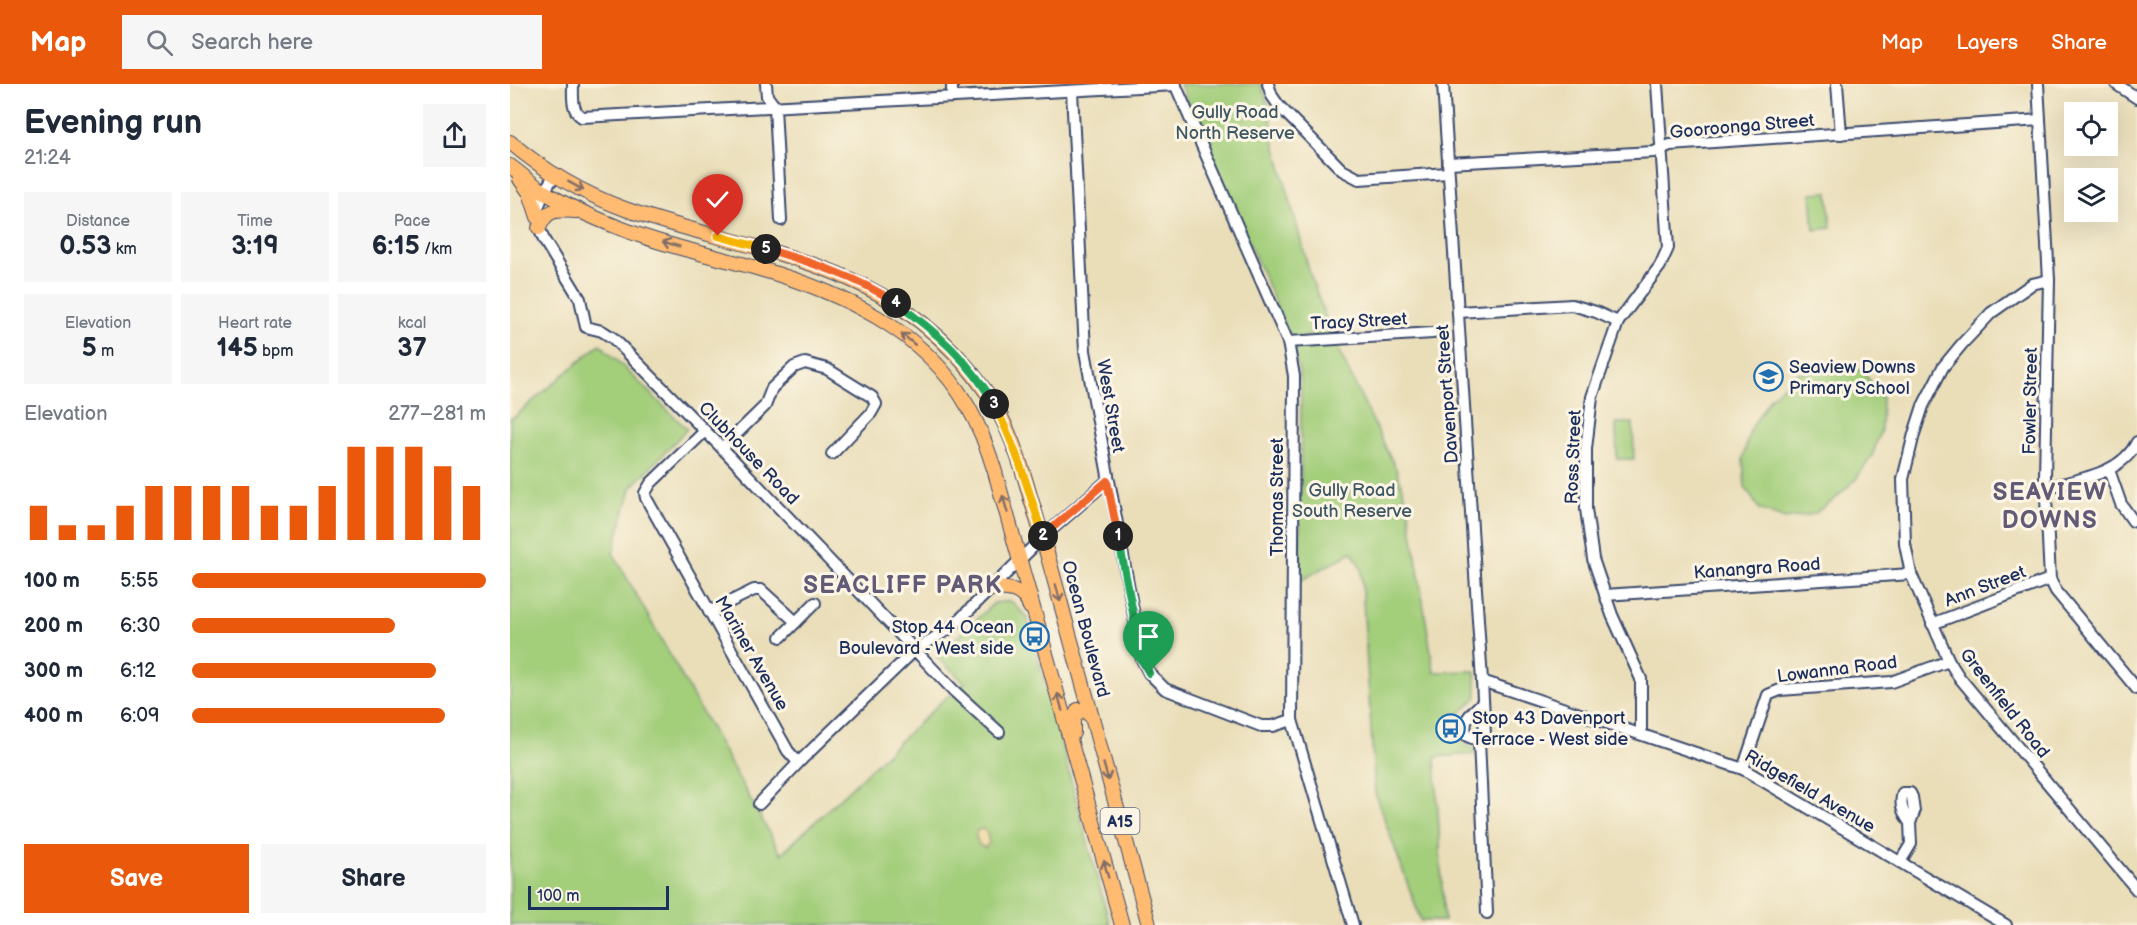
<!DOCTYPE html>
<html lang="en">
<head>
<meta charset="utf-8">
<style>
  :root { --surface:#fff; --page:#f6f6f7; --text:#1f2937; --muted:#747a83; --accent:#ea580c }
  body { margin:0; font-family:"Balsamiq Sans",sans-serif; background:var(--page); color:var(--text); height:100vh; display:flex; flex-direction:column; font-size:22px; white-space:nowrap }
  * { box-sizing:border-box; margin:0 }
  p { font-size:20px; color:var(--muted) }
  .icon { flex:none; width:33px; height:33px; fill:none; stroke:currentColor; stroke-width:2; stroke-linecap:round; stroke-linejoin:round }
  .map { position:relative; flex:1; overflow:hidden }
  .sheet { display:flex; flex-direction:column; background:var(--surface); width:510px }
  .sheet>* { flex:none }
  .controls { position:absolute; left:1554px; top:18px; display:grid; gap:12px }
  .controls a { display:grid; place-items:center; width:54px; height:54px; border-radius:0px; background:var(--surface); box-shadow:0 6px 24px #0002; font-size:30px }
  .scale { position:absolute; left:18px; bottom:15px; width:141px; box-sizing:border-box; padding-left:6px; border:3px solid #1b2f5e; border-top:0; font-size:16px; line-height:21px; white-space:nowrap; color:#1b2f5e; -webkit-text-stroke:4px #fcf5e5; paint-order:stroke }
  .pin { position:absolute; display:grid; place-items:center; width:51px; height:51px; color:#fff; margin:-62px -26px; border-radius:50% 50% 50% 0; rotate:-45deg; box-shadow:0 0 6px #0007 }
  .pin .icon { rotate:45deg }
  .km { position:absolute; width:30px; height:30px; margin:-15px; border-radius:50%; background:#222; color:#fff; font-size:16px; line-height:30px; text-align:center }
  .round { display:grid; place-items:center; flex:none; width:63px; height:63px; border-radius:0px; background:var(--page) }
  .headline { display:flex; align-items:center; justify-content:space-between; height:102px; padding:0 24px }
  h1 { font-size:33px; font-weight:800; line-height:45px }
  .metrics { display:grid; grid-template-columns:repeat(3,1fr); gap:9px; height:102px; padding:6px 24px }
  .metrics div { display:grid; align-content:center; border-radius:0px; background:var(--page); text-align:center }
  .metrics b { font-size:26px; font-weight:800 }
  .metrics small { font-size:16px; font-weight:400 }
  .metrics p { font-size:16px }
  .chart { height:168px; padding:12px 24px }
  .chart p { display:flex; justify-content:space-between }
  .chart svg { width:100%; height:108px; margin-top:6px; stroke:var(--accent); stroke-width:6 }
  .primary-button { display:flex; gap:12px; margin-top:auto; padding:12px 24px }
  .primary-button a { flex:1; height:69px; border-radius:0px; background:var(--accent); color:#fff; font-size:24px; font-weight:800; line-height:69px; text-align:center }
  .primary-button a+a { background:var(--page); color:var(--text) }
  ul { padding:0 24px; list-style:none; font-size:20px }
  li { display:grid; grid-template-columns:96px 72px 1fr; align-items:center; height:45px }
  li i { height:15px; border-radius:8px; background:var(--accent) }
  header { display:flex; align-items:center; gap:36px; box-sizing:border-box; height:84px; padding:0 30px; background:var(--accent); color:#fff }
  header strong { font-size:28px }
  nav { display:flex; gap:33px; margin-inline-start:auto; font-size:21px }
  .search { width:420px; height:54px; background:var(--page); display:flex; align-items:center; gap:15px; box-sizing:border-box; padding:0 21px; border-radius:0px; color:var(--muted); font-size:22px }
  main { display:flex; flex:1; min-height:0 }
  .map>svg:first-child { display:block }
</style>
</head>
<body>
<header>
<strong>Map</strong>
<div class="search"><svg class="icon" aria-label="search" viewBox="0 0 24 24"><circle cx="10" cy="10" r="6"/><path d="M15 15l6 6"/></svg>Search here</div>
<nav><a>Map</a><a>Layers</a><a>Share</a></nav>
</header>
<main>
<section class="sheet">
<div class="headline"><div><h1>Evening run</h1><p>21:24</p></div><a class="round"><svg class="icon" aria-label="share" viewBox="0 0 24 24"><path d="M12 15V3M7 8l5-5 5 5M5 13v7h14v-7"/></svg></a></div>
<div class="metrics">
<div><p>Distance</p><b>0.53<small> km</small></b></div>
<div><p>Time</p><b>3:19</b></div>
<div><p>Pace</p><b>6:15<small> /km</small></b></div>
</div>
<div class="metrics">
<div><p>Elevation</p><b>5<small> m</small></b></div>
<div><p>Heart rate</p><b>145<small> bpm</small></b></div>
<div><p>kcal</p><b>37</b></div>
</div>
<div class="chart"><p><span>Elevation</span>277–281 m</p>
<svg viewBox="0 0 160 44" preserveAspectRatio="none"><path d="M5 44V30M15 44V38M25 44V38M35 44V30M45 44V22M55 44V22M65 44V22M75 44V22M85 44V30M95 44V30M105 44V22M115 44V6M125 44V6M135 44V6M145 44V14M155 44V22"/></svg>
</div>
<ul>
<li><b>100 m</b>5:55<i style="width:100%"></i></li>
<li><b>200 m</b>6:30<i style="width:69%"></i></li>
<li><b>300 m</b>6:12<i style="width:83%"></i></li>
<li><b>400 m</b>6:09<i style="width:86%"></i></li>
</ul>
<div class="primary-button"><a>Save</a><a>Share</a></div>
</section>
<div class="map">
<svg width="1627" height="841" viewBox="0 0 1627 841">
  <rect width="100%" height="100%" fill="#fcf5e5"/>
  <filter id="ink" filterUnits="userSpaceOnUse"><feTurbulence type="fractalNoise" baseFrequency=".0167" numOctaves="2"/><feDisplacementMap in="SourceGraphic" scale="12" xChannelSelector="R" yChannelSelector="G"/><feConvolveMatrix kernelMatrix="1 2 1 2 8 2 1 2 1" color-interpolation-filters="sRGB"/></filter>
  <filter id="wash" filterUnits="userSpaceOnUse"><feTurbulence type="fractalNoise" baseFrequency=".008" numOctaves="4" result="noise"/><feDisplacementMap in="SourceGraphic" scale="24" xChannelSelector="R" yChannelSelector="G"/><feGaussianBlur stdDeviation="1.35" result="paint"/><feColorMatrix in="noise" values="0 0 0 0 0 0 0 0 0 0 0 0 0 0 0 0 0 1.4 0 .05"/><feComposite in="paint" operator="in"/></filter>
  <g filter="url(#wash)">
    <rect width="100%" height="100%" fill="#eadeb9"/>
    <!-- green -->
    <g fill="#a3ce7a" stroke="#5f7e6c" stroke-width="1.5">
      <polygon points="670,0 751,0 759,23 764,57 800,190 822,251 780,253"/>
      <polygon points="1318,108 1321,144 1304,146 1301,109"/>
      <polygon points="90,260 177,345 121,404 103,469 271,770 432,617 455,599 427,573 484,519 501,517 517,533 600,841 0,841 0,334 4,333"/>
      <polygon points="826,261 887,387 898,422 924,588 965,587 967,613 944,635 945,649 955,661 964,663 965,670 925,673 934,837 911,837 865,709 851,484 842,468 790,497 791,298 785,269 786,265 790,263"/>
      <polygon points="1321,280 1353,287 1372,314 1371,346 1362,372 1346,395 1326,414 1304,430 1275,435 1249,425 1235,403 1233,374 1240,346 1260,314 1286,290"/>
      <polygon points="1106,339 1123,339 1124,375 1107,375"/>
    </g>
    <!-- sand -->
    <polygon fill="#eeda9e" stroke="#84847e" stroke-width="1.5" points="473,745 477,749 479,759 475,764 469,761 466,752 467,746"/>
  </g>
  <g filter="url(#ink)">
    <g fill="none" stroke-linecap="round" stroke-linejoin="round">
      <defs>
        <g id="minor">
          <path d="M 63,0 C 63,11 61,27 72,33 L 666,1"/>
          <polyline points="256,0 257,12 265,23 271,136"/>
          <polyline points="442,0 442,13"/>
          <polyline points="665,0 778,258 784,292 782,636 843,841"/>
          <polyline points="758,0 762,12 769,22 832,86 849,95 938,89"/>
          <polyline points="933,0 972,597 975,651 969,657"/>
          <polyline points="1327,0 1331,50"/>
          <polyline points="1528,0 1539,196 1535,393 1540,495 1546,507 1627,605"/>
          <polyline points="1606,0 1627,14"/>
          <polyline points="562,7 575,267 632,575 639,589 655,605 751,642 763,642 782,636"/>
          <polyline points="938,79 1144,68 1160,61 1530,36"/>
          <polyline points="45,90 34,108 28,124 29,144 34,156 70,215 76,243 92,247 103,254 212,364 444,607 489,648"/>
          <polyline points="1539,196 1522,200 1481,229 1452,260 1433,283 1413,322 1404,350 1393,395 1395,460 1401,490 1439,577 1449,593 1627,806"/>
          <polyline points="948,228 1062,221 1086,228 1108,238"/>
          <polyline points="778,258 923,249"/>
          <polyline points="195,347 141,399 135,409 136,414 278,667 286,676 291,676 405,566 442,543 533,453 597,397"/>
          <polyline points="212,364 255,322 262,304 284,283 295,279 317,285 362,313 366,320 361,329 322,370"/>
          <polyline points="1599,386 1611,420 1623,437 1627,438"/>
          <path d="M 1536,404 C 1568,395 1611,391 1627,358"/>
          <polyline points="1095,511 1401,490"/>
          <polyline points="199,528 244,506 251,506 286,538"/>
          <polyline points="1422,540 1540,495"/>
          <polyline points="271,553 305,519"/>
          <polyline points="972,597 1233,685 1496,841"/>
          <path d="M 973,618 C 962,629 951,635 957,652 L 969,657 L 977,829"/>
          <polyline points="1131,650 1131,595 1102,531 1083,475 1076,425 1076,365 1082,313 1108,238 1150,182 1158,164 1147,0"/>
          <polyline points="1233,685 1258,611 1270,606 1381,598 1439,577"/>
          <polyline points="249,720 291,676"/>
          <path d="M 1390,778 L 1401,760 L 1400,739 L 1404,728 L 1402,713 L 1400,709 L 1393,709 C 1389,720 1393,729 1400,739"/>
        </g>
        <g id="major">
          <path d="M 0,58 C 33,86 74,110 115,125 C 185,150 259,162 328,190 C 389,215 440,255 477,309 C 498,340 510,376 520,412 C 533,453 544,494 555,535 C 582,637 610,739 639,841"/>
          <path d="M 0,82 C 11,90 21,99 33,107 C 53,120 87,135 110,144 C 155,162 204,172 250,185 C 331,208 414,246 457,321 C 470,343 478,365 485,388 L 612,841"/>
          <polyline points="10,95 20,109 28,133"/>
          <path d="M 29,144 C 37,124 46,126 66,127"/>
          <path d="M 481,505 C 498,503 513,505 520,523"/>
          <polyline points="563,649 563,636 568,626 574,626 581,632"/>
        </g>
      </defs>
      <!-- minor casing -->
      <use href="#minor" stroke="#3a496c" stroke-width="14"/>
      <!-- major casing -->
      <use href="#major" stroke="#3a496c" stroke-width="16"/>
      <!-- minor -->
      <use href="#minor" stroke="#fff" stroke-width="10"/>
      <!-- major -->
      <use href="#major" stroke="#ffbb71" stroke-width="14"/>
    </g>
    <!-- one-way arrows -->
    <defs><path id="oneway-shaft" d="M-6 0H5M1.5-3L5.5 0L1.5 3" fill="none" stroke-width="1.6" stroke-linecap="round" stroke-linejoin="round" transform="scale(1.5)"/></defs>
    <g stroke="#826e67">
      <use href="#oneway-shaft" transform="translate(66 102) rotate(29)"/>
      <use href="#oneway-shaft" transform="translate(161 160) rotate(-164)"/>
      <use href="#oneway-shaft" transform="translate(398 255) rotate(-140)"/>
      <use href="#oneway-shaft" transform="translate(495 420) rotate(-106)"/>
      <use href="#oneway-shaft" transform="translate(548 509) rotate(75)"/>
      <use href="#oneway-shaft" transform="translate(550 618) rotate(-105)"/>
      <use href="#oneway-shaft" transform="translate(596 688) rotate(74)"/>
      <use href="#oneway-shaft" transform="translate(596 785) rotate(-105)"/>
    </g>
  </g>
  <g fill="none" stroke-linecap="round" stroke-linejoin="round" filter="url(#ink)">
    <defs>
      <polyline id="split-1" points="608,452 632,575 639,589"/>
      <polyline id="split-2" points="533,452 597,397 608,452"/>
      <path id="split-3" d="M 484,320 C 506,362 519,407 533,452"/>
      <path id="split-4" d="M 386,219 C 424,246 461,278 484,320"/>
      <path id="split-5" d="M 256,165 C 300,178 348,193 386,219"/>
      <polyline id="split-6" points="208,152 256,165"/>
    </defs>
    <!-- split-1 casing -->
    <use href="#split-1" stroke="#fff" stroke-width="12"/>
    <!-- split-2 casing -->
    <use href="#split-2" stroke="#fff" stroke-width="12"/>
    <!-- split-3 casing -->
    <use href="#split-3" stroke="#fff" stroke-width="12"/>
    <!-- split-4 casing -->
    <use href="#split-4" stroke="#fff" stroke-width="12"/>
    <!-- split-5 casing -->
    <use href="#split-5" stroke="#fff" stroke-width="12"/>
    <!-- split-6 casing -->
    <use href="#split-6" stroke="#fff" stroke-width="12"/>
    <!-- split-1 -->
    <use href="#split-1" stroke="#22a559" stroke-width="8"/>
    <!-- split-2 -->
    <use href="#split-2" stroke="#f0652b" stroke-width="8"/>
    <!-- split-3 -->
    <use href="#split-3" stroke="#f5b400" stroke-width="8"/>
    <!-- split-4 -->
    <use href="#split-4" stroke="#22a559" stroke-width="8"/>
    <!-- split-5 -->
    <use href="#split-5" stroke="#f0652b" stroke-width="8"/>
    <!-- split-6 -->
    <use href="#split-6" stroke="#f5b400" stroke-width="8"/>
  </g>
  <!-- icons -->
  <defs>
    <symbol id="school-ring" viewBox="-11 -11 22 22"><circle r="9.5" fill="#fcf5e5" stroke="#1f6fb2" stroke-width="1.5"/><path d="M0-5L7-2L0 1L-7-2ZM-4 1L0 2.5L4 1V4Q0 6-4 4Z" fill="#1f6fb2"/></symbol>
    <symbol id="bus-ring" viewBox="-11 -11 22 22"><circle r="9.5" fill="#fcf5e5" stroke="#1f6fb2" stroke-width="1.5"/><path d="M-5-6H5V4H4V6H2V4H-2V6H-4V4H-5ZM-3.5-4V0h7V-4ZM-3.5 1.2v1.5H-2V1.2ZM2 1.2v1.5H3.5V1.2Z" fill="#1f6fb2"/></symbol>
  </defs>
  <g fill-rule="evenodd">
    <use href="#school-ring" x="1242" y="276" width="33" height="33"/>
    <use href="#bus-ring" x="508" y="536" width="33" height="33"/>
    <use href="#bus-ring" x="924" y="628" width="33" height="33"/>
  </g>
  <g text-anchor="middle" stroke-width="6" stroke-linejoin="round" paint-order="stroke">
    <!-- shield labels -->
    <rect fill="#fcf5e5" stroke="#5e6a86" stroke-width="1.5" x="590.5" y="724" width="39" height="26" rx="4.5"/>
    <g font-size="16" font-weight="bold" fill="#1b2f5e">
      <text x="610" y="743">A15</text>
    </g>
    <!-- park labels -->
    <g font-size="18" fill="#3d5765" stroke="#fcf5e5">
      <text x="725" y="34">Gully Road<tspan x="725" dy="21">North Reserve</tspan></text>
      <text x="842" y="412">Gully Road<tspan x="842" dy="21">South Reserve</tspan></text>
    </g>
    <!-- street labels -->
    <g font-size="18" fill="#1b2f5e" stroke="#fcf5e5">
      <text transform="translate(1232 42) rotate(-5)" y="6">Gooroonga Street</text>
      <text transform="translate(849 237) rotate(-3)" y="6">Tracy Street</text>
      <text transform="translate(937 310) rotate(-94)" y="6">Davenport Street</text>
      <text transform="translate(1520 317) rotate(-89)" y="6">Fowler Street</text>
      <text transform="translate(601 322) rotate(80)" y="6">West Street</text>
      <text transform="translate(239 369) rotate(46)" y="6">Clubhouse Road</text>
      <text transform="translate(1063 373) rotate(-88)" y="6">Ross Street</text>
      <text transform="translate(767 413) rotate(-90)" y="6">Thomas Street</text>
      <text transform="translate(1247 484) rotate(-4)" y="6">Kanangra Road</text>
      <text transform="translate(1475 502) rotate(-21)" y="6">Ann Street</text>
      <text transform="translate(576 545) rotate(75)" y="6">Ocean Boulevard</text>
      <text transform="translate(242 569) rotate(60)" y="6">Mariner Avenue</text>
      <text transform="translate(1327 585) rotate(-7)" y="6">Lowanna Road</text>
      <text transform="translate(1495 619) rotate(52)" y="6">Greenfield Road</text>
      <text transform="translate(1300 707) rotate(30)" y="6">Ridgefield Avenue</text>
    </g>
    <!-- poi labels -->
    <g font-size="18" fill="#1b2f5e" stroke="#fcf5e5" text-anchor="start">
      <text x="1279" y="289">Seaview Downs<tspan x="1279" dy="21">Primary School</tspan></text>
      <text x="504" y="549" text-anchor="end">Stop 44 Ocean<tspan x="504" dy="21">Boulevard - West side</tspan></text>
      <text x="962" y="640">Stop 43 Davenport<tspan x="962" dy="21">Terrace - West side</tspan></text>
    </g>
    <!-- district labels -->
    <g font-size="24" font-weight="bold" letter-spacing="1.5" fill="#625b77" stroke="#fcf5e5">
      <text x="1540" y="416">SEAVIEW<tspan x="1540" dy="28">DOWNS</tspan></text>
      <text x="393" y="509">SEACLIFF PARK</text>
    </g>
  </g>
</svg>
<div class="controls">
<a><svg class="icon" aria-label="locate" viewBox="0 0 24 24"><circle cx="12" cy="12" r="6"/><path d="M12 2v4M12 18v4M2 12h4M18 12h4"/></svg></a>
<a><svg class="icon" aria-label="layers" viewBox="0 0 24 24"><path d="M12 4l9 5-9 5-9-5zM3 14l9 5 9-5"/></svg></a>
</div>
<div class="scale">100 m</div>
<div class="pin" style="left:639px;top:589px;background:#1e9e55"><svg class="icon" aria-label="arrive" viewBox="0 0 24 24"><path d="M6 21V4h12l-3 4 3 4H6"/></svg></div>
<div class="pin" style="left:208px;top:152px;background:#d93025"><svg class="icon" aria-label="check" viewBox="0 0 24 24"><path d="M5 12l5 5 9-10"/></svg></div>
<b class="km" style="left:608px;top:452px">1</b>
<b class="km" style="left:533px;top:452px">2</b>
<b class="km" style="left:484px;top:320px">3</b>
<b class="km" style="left:386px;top:219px">4</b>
<b class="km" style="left:256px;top:165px">5</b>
</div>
</main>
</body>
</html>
